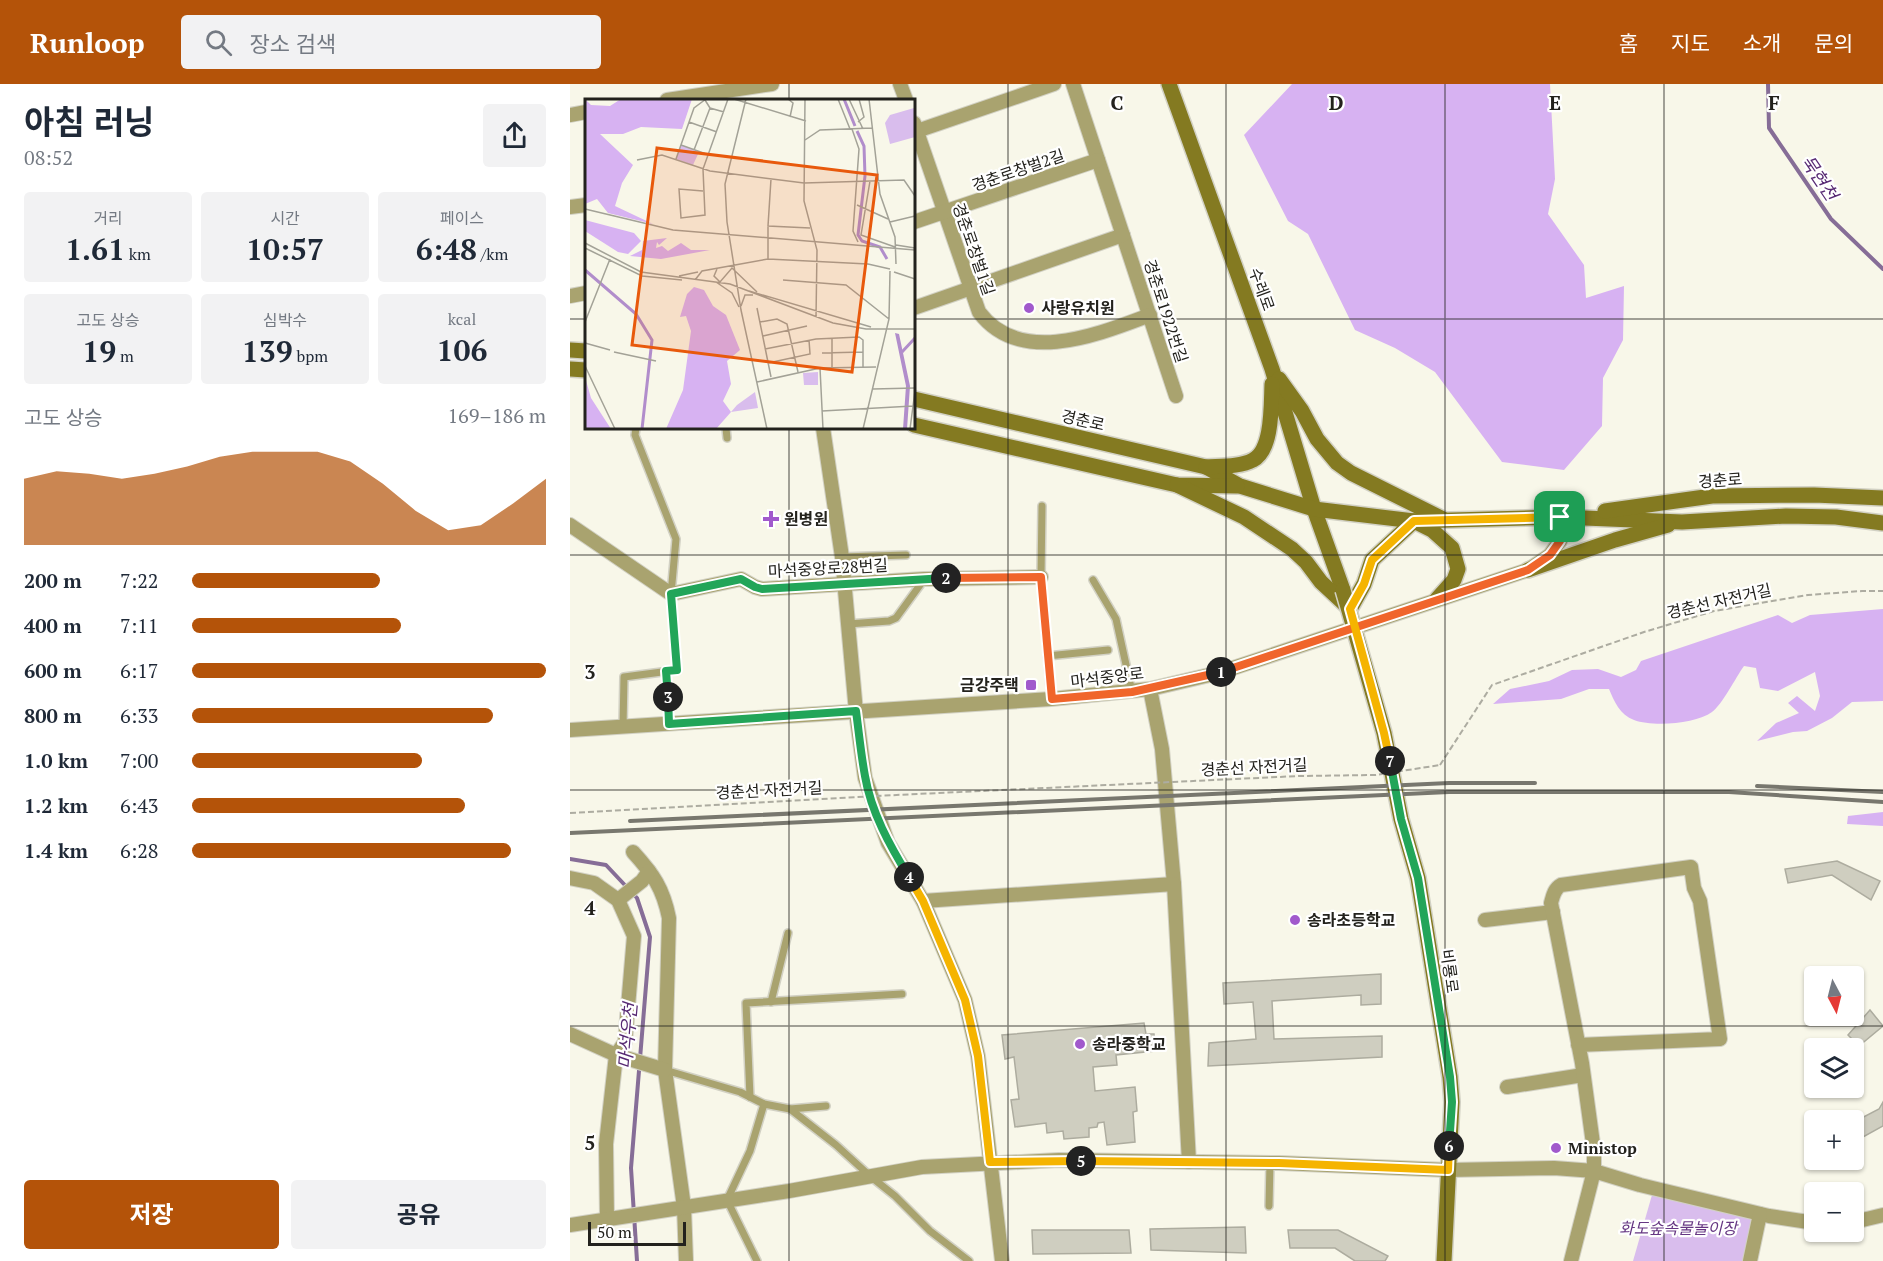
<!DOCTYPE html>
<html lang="ko">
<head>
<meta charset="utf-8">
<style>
  :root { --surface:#fff; --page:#f2f2f3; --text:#1f2937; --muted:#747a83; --accent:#b45309 }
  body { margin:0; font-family:"PT Serif","Noto Sans KR",serif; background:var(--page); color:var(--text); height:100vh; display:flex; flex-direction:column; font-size:22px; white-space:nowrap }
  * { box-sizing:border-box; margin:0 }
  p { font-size:20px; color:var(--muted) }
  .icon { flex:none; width:33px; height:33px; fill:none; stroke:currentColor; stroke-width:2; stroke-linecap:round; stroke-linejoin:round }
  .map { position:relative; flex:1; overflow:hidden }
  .sheet { display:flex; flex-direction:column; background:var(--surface); width:570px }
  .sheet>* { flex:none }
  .needle { width:39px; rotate:173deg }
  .buttons { position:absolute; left:1234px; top:882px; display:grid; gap:12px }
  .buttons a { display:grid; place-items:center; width:60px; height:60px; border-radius:6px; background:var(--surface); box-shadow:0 2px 4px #0004; font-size:30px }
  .scale { position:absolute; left:18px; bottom:15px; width:98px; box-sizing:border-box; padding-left:6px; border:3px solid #23221d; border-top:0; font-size:16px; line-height:21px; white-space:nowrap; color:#23221d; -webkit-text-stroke:4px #fff; paint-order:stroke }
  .pin { position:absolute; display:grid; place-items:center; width:51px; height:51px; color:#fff; margin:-26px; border-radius:12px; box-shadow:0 3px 9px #0006 }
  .km { position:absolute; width:30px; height:30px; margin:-15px; border-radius:50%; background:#222; color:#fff; font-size:16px; line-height:30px; text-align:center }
  .round { display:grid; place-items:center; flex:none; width:63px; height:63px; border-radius:6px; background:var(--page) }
  .overview { display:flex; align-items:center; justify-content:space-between; height:102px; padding:0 24px }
  h1 { font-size:33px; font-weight:700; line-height:45px }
  .metrics { display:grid; grid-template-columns:repeat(3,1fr); gap:9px; height:102px; padding:6px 24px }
  .metrics div { display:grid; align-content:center; border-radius:6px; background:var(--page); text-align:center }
  .metrics b { font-size:30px; font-weight:700 }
  .metrics small { font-size:16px; font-weight:400 }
  .metrics p { font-size:16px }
  .chart { height:168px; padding:12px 24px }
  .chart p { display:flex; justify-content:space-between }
  .chart svg { width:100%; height:108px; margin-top:6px; fill:var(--accent); opacity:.7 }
  .cta { display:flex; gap:12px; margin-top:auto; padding:12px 24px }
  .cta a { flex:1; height:69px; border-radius:6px; background:var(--accent); color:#fff; font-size:24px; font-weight:700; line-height:69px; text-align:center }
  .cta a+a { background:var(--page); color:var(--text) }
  ul { padding:0 24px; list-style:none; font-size:20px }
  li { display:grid; grid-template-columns:96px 72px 1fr; align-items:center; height:45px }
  li i { height:15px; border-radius:8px; background:var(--accent) }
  header { display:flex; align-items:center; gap:36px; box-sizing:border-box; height:84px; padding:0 30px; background:var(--accent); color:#fff }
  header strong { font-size:28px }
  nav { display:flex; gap:33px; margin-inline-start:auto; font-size:21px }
  .search { width:420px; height:54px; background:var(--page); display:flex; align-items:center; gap:15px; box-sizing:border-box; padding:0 21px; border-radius:6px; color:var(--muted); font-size:22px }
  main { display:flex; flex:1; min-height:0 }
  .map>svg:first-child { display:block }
</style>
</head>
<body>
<header>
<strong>Runloop</strong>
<div class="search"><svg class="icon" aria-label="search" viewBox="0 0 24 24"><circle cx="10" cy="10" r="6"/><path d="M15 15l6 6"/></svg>장소 검색</div>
<nav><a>홈</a><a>지도</a><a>소개</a><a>문의</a></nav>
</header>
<main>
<section class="sheet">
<div class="overview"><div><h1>아침 러닝</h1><p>08:52</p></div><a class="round"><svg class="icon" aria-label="share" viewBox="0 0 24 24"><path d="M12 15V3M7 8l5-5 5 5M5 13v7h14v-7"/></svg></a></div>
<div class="metrics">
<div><p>거리</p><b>1.61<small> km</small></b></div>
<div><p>시간</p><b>10:57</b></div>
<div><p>페이스</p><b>6:48<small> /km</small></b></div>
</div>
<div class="metrics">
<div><p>고도 상승</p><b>19<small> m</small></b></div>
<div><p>심박수</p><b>139<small> bpm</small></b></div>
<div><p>kcal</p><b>106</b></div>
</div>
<div class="chart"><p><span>고도 상승</span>169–186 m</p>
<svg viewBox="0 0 160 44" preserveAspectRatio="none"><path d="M0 44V17L10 14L20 15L30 17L40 15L50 12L60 8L70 6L80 6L90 6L100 10L110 19L120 30L130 38L140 36L150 27L160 17V44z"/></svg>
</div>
<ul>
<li><b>200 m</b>7:22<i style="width:53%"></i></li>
<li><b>400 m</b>7:11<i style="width:59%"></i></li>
<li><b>600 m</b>6:17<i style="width:100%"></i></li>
<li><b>800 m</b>6:33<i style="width:85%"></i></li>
<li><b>1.0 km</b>7:00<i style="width:65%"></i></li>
<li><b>1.2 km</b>6:43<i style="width:77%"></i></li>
<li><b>1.4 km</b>6:28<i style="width:90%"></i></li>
</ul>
<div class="cta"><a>저장</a><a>공유</a></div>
</section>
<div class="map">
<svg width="1313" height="1177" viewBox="0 0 1313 1177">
  <rect width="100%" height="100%" fill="#f8f7e9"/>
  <!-- green -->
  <polygon fill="#d9bded" points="1084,1104 1190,1130 1180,1177 1063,1177"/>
  <!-- forest -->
  <g fill="#d7b2f2">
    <polygon points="722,0 980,0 985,95 978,130 1014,181 1016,214 1054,202 1053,256 1033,294 1032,342 994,386 932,378 865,288 825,264 785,246 738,150 718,137 674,51"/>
    <path d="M 1313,525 L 1313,617 L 1282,618 L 1262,634 L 1237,647 L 1223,648 L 1187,657 L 1206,639 L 1229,629 L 1218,619 L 1227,612 L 1245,627 L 1250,612 L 1245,588 L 1208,607 L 1190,604 L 1186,584 L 1174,582 C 1166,593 1152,621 1142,628 C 1126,640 1083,643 1064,636 C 1050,631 1044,617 1039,605 L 1019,605 L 991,615 L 923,620 L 940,605 L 979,597 L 1002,586 L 1028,585 L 1051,593 L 1066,586 L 1071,577 L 1208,531 L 1222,539 L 1240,531 Z"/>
    <polygon points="1313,728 1313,742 1277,740 1278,732"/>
  </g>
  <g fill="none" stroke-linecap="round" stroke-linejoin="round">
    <!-- stream -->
    <g stroke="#866d97" stroke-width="4">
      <polyline points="1198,0 1199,44 1261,135 1313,185"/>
      <polyline points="0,775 36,781 67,814 80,853 61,1084 67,1177"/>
    </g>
  </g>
  <!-- building -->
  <g fill="#cfcec0" stroke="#adac9f" stroke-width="1.5">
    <polygon points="1267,777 1310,797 1301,816 1262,791 1218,799 1215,785"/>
    <polygon points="811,890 811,920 791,921 791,911 702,917 704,955 812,952 812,973 638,982 639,959 686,955 683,918 654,920 653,899"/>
    <polygon points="1300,926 1313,942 1289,962 1278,951"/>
    <polygon points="574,939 576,950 584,950 585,967 546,971 547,981 523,983 525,1007 565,1003 567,1027 563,1028 565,1058 537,1061 534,1038 528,1039 527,1043 519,1044 519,1053 494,1055 493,1047 477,1049 476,1039 445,1043 441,1016 449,1015 444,973 435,975 432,951"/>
    <polygon points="1313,1018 1313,1042 1284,1058 1284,1038 1309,1025"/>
    <polygon points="675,1143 676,1169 581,1166 580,1145"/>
    <polygon points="462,1146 559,1146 561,1169 463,1170"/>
    <polygon points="718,1146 768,1146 818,1172 815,1177 785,1177 765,1164 720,1164"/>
  </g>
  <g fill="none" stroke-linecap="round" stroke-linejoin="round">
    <defs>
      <g id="lane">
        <polyline points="156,344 157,354"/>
        <polyline points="472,422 471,493 481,615"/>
        <polyline points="272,473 336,471"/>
        <polyline points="523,496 546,535 562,608"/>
        <polyline points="278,540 319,537 326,534 353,497"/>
        <polyline points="477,572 538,566"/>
        <polyline points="96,587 99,640"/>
        <polyline points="53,643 54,593 107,586 101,510 106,455 65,351 66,344"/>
        <polyline points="201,918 218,849"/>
        <polyline points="95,986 170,1008 194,1020 220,1025 256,1022"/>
        <polyline points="180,1013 176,919 332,910"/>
        <polyline points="220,1025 266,1061 300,1092 325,1112 360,1147 399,1177"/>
        <polyline points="699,1122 700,1079"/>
        <polyline points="187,1177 157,1116 180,1067 194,1020"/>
      </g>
      <g id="street">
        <polyline points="330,0 336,16"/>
        <polyline points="503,0 606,312"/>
        <polyline points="97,16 202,0"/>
        <polyline points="0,31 16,28"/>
        <path d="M 344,39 L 409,228 C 450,283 529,250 580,231"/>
        <polyline points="344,48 484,0"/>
        <polyline points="0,123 16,121"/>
        <polyline points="344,138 528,76"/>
        <polyline points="0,212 16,209"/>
        <polyline points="344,224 553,151"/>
        <polyline points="253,344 272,473 286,628 295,694 318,759 353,817 395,916 408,972 432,1177"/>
        <polyline points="0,441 101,510 171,495 185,503 192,505 354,495 471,493"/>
        <polyline points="580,605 592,665 604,800"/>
        <polyline points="0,646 481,615 580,605 648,589 958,486 980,471 990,457 990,433"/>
        <path d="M 63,768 C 83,790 93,804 99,834 L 95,986 L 114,1123 L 116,1177"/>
        <polyline points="0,794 24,799 48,816 64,852 55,958 46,971 36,1060 37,1136"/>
        <polyline points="48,816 72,797 79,787"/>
        <polyline points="353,817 604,800 619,1078"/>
        <polyline points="915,836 983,828"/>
        <polyline points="0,950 46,971 95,986"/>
        <polyline points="937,1003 1013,991"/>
        <polyline points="1284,1138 1313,1131"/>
        <polyline points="0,1141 219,1107 352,1083 489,1076 709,1079 878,1086 984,1084 1024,1087 1070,1101 1199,1132 1245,1139"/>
        <path d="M 1001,1177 L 1024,1087 L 1024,1067 L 1012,979 L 981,819 C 983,812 984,805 991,801 L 1121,783 L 1124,804 L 1130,817 L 1150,955 L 1008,961"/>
        <polyline points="1180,1177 1190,1130"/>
      </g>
      <g id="secondary">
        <polyline points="599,0 702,285 744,425 773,506"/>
        <polyline points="0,266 16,267"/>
        <polyline points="0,285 16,286"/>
        <polyline points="709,295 732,327 747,355 767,379 781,389 873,435"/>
        <polyline points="344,315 636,383 670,402 744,425 844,437 990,433 1112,438 1216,432 1266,433 1313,439"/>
        <polyline points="344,341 607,401 667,402"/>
        <path d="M 636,383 C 651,382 670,383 683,376 C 703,366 701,320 702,300"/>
        <polyline points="607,401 674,433 722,465 736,478 751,498 780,525 794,500 802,476 844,437 862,446 882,464 888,485 884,496 867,515"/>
        <polyline points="1035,427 1142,412 1244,411 1313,414"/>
        <polyline points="958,486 1045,456 1098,441"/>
        <polyline points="802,607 814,649 831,735 848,794 880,993 882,1018 874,1177"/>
      </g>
    </defs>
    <!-- lane casing -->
    <use href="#lane" stroke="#d2d1c4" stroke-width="10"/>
    <!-- street casing -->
    <use href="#street" stroke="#d2d1c4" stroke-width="16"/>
    <!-- secondary casing -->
    <use href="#secondary" stroke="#d2d1c4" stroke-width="18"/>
    <!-- path -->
    <polyline stroke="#adaca1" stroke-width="2" stroke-dasharray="6 3" stroke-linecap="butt" points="870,681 922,601 1074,548 1144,527 1238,511 1292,507 1313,507"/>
    <!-- lane -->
    <use href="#lane" stroke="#a9a36f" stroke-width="7"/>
    <!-- street -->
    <use href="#street" stroke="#a9a36f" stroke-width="14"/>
    <!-- secondary -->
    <use href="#secondary" stroke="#847a21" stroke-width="15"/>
    <!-- rail -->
    <g stroke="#78776e" stroke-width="4">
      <polyline points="1187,702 1313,708"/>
      <polyline points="60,737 879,699 965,699"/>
      <polyline points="0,749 879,708 1159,708 1313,718"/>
    </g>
    <defs>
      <polyline id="secondary-bridge" points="773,506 802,607"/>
    </defs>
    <!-- secondary-bridge casing -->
    <use href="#secondary-bridge" stroke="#d2d1c4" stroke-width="18" stroke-linecap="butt"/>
    <!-- path-bridge -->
    <polyline stroke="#adaca1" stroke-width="2" stroke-dasharray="6 3" stroke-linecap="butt" points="0,729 305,712 729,692 806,691 870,681"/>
    <!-- secondary-bridge -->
    <use href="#secondary-bridge" stroke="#847a21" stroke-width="15"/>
  </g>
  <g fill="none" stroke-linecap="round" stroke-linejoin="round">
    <defs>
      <polyline id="split-1" points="651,588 958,486 980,471 990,457 990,433"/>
      <polyline id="split-2" points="376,494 471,493 482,615 562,608 651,588"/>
      <polyline id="split-3" points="98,613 96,587 107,586 101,510 171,495 185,503 192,505 376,494"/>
      <path id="split-4" d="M 98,613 L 99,640 L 286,627 C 289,649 291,671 295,692 C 301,728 320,762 339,793"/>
      <polyline id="split-5" points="339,793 353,817 395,916 408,972 420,1078 511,1077"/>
      <polyline id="split-6" points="511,1077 709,1079 878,1086 879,1062"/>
      <polyline id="split-7" points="820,677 831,735 848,794 880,993 882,1018 879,1062"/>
      <polyline id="split-8" points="820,677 814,649 780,525 794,500 802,476 844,437 990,433"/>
    </defs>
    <!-- split-1 casing -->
    <use href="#split-1" stroke="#fff" stroke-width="12"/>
    <!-- split-2 casing -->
    <use href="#split-2" stroke="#fff" stroke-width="12"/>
    <!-- split-3 casing -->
    <use href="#split-3" stroke="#fff" stroke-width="12"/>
    <!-- split-4 casing -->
    <use href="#split-4" stroke="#fff" stroke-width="12"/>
    <!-- split-5 casing -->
    <use href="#split-5" stroke="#fff" stroke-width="12"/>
    <!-- split-6 casing -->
    <use href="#split-6" stroke="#fff" stroke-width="12"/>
    <!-- split-7 casing -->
    <use href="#split-7" stroke="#fff" stroke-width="12"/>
    <!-- split-8 casing -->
    <use href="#split-8" stroke="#fff" stroke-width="12"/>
    <!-- split-1 -->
    <use href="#split-1" stroke="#f0652b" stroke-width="8"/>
    <!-- split-2 -->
    <use href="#split-2" stroke="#f0652b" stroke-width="8"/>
    <!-- split-3 -->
    <use href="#split-3" stroke="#22a559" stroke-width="8"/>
    <!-- split-4 -->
    <use href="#split-4" stroke="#22a559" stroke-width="8"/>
    <!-- split-5 -->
    <use href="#split-5" stroke="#f5b400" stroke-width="8"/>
    <!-- split-6 -->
    <use href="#split-6" stroke="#f5b400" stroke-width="8"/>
    <!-- split-7 -->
    <use href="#split-7" stroke="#22a559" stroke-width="8"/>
    <!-- split-8 -->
    <use href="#split-8" stroke="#f5b400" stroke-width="8"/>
  </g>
  <!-- grid -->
  <path fill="none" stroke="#23221d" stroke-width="1.5" stroke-opacity="0.55" d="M 219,0 L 219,16M 438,0 L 438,1177M 656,0 L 656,1177M 875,0 L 875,1177M 1094,0 L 1094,1177M 0,235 L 16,235M 344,235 L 1313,235M 219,344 L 219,1177M 0,471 L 1313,471M 0,706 L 1313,706M 0,942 L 1313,942"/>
  <!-- markers -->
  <g fill="#a159cc" stroke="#fff" stroke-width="2">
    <circle cx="459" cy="224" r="6"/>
    <path d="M198 426h6v6h6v6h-6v6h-6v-6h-6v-6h6z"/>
    <rect x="455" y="595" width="12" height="12" rx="3"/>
    <circle cx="725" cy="836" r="6"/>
    <circle cx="510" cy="960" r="6"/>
    <circle cx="986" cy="1064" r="6"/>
  </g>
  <g text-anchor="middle" stroke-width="4.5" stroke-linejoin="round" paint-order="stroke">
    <!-- street labels -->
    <g font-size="16" fill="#23221d" stroke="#fff">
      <text transform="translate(448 86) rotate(-19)" y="6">경춘로창벌2길</text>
      <text transform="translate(404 165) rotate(71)" y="6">경춘로창벌1길</text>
      <text transform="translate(692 205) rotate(70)" y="6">수레로</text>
      <text transform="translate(596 227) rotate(72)" y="6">경춘로1922번길</text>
      <text transform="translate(513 336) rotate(13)" y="6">경춘로</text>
      <text transform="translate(1150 396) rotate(-4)" y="6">경춘로</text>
      <text transform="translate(258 484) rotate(-3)" y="6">마석중앙로28번길</text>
      <text transform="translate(1149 517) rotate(-13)" y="6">경춘선 자전거길</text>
      <text transform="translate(537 593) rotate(-7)" y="6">마석중앙로</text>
      <text transform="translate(684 683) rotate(-3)" y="6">경춘선 자전거길</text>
      <text transform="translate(199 706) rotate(-3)" y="6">경춘선 자전거길</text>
      <text transform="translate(880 887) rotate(82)" y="6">비룡로</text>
    </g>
    <!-- poi labels -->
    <g font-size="16" font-weight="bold" fill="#23221d" stroke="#fff" text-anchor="start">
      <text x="471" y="230">사랑유치원</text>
      <text x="214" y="441">원병원</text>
      <text x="449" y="607" text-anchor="end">금강주택</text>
      <text x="737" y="842">송라초등학교</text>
      <text x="522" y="966">송라중학교</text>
      <text x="998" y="1070">Ministop</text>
    </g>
    <!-- park labels -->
    <g font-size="16" font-style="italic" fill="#663783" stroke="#fff">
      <text x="1108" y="1150">화도숲속물놀이장</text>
    </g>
    <!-- water labels -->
    <g font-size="18" font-style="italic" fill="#572973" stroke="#fff">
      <text transform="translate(1249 94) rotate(56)" y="6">묵현천</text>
      <text transform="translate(58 952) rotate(-85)" y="6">마석우천</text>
    </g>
  </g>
  <!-- overview -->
  <g transform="translate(15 15)">
    <rect width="330" height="330" fill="#f8f7e9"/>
    <path d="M 329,9 L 330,38 L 305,45 L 300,24 L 305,16 ZM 96,46 L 114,53 L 108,66 L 91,60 ZM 233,273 L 233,286 L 219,286 L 218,274 ZM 170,293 L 173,309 L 146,313 L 152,306 Z" fill="#d9bded"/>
    <path d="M 0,0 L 6,6 L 25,7 L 36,0 L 107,0 L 97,30 L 56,28 L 38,35 L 15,35 L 48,66 L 37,84 L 30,107 L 68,125 L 23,114 L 12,100 L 0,105 ZM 0,121 L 49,134 L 56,142 L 43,155 L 33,153 L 0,132 ZM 82,139 L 74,146 L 72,143 L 71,149 L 77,147 L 83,152 L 96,144 L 106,151 L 125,151 L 76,160 L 45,157 L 57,151 L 58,142 ZM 109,188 L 119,191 L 128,207 L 141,216 L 155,251 L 142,262 L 146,285 L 138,302 L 146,313 L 131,330 L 81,330 L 98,291 L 106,232 L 101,217 L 95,218 L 102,195 ZM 0,278 L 6,299 L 26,330 L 0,330 Z" fill="#d7b2f2"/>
    <path d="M 310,234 L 314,235 L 325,287 L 322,330 L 318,330 L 321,287 Z" fill="#b18dcb"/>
    <path fill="none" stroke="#b18dcb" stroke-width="3" d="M 259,0 L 270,27M 272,32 L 279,47 L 280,77 L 273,136 L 277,142 L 295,148 L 302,160M 0,171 L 51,215 L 67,241 L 57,330M 317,253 L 330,239"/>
    <path fill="none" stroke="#a3a297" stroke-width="1.5" d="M 149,0 L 221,22M 161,0 L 140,85 L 142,123 L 156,211 L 182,330M 203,0 L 208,4 L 205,18M 220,0 L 219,102 L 232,151 L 231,219M 253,0 L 265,30M 264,0 L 278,30M 284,0 L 295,95 L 310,138 L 311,165M 120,1 L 125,9 L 139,13M 104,23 L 132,33M 273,23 L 279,18 L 274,0M 267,30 L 274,50 L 268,132 L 273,143M 220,41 L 235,31 L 287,29M 96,46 L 124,56M 109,51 L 125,9M 91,60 L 109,9 L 121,0M 52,61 L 77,56 L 125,72 L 219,84 L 319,81 L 330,97M 186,80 L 183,127 L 225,129M 285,82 L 276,136 L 310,148M 118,92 L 94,90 L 96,119 L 120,116 L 118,70 L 143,0M 272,106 L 303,120M 0,110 L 88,131 L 330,151M 305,123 L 330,117M 0,144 L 56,173 L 145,185 L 248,224 L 281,230 L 330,230M 311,146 L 330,149M 0,149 L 57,177 L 97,181M 183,160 L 183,127M 132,170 L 129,177 L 135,183 L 147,169 L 172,193M 309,173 L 330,180M 94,177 L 113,173M 110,181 L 117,172 L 183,160 L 283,165 L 305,170M 198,181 L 261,186 L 304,220M 131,183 L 147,194 L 154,208M 164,192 L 286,228M 156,207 L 160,196 L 168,196M 172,209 L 186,278M 0,223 L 25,160M 175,223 L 192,220 L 202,225 L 213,273M 178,237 L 222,227M 247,239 L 247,269M 0,244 L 25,251M 180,250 L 231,240 L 274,238 L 278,241 L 278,268M 29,253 L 71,262M 237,254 L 278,253M 183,264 L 225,255 L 224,241M 0,267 L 30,330M 235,269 L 238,330M 172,283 L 235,269 L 291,268M 288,290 L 330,289M 237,312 L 328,307M 278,330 L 304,220 L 305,172M 325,330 L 330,292"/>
    <path fill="#e8590c" fill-opacity="0.15" stroke="#e8590c" stroke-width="3" d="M 72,49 L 292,76 L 267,273 L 47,246 Z"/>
    <rect width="330" height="330" fill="none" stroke="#23221d" stroke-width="3"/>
  </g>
  <g font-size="20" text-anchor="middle" font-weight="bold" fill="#23221d" stroke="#fff" stroke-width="4.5" stroke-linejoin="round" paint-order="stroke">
    <text x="547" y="26">C</text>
    <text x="766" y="26">D</text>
    <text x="985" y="26">E</text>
    <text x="1204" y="26">F</text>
    <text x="20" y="595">3</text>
    <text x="20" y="831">4</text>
    <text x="20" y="1066">5</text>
  </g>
</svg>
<div class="buttons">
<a><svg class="needle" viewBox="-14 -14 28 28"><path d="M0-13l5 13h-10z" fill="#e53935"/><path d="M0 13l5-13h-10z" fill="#747a83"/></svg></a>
<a><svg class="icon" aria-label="layers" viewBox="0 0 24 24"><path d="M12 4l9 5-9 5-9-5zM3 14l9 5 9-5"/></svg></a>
<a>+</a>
<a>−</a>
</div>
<div class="scale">50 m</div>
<div class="pin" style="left:990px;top:433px;background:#1e9e55"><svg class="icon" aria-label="arrive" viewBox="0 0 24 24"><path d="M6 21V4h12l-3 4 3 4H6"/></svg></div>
<b class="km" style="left:651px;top:588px">1</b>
<b class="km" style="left:376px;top:494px">2</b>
<b class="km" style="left:98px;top:613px">3</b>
<b class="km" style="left:339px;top:793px">4</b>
<b class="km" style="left:511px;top:1077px">5</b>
<b class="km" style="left:879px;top:1062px">6</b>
<b class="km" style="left:820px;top:677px">7</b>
</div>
</main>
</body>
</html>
